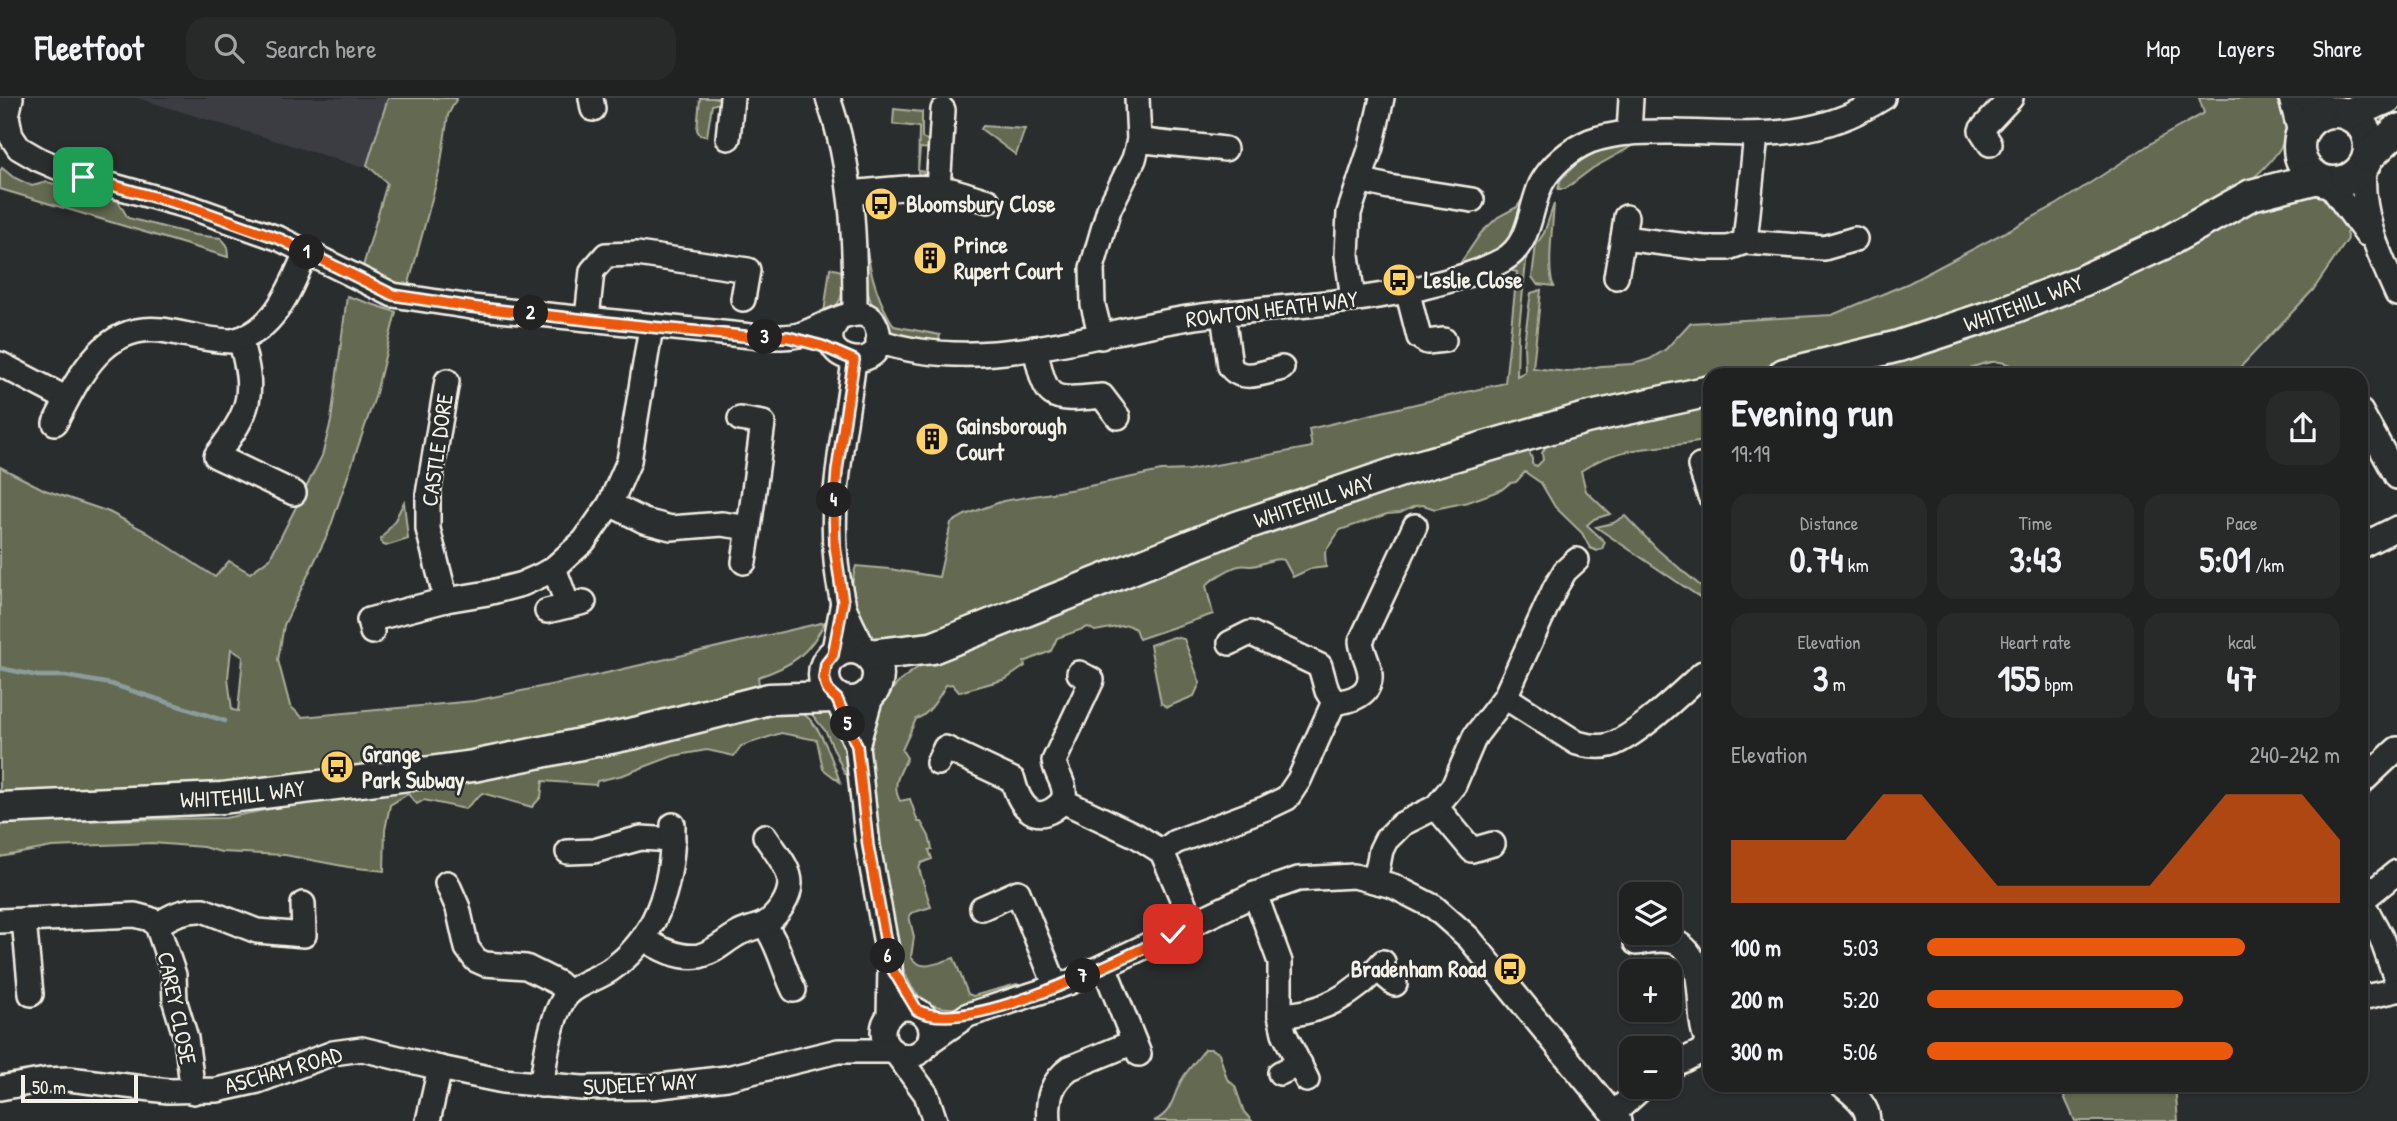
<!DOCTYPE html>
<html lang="en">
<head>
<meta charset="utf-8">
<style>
  :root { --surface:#202222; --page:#282a2a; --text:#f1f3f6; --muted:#a2a4a5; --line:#3d3f40; --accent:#ea580c }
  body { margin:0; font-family:"Patrick Hand",sans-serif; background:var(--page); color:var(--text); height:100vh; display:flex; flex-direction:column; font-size:26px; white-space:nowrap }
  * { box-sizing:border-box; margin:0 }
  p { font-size:23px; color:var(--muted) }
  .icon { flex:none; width:38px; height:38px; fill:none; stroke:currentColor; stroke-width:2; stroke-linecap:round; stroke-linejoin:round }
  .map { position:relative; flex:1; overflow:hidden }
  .panel { position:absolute; left:1703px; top:270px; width:665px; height:724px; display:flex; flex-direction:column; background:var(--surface); border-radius:21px; box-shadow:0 2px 5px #0004,0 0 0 2px var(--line) }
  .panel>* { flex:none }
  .buttons { position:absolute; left:1619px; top:784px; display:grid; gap:14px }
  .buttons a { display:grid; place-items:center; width:63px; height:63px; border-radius:14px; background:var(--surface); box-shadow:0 2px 5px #0004,0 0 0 2px var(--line); font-size:35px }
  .scale { position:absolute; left:21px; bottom:18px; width:117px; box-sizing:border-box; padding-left:7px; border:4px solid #f4f1e8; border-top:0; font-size:19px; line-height:24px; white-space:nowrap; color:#f4f1e8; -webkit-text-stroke:5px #2a2d2e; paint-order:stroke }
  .pin { position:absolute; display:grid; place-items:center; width:60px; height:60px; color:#fff; margin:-30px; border-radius:14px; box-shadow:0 4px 10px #0006 }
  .km { position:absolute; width:35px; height:35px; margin:-18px; border-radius:50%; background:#222; color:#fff; font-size:19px; line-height:35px; text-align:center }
  .round { display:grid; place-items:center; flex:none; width:74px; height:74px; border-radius:21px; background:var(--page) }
  .overview { display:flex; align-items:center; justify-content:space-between; height:119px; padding:0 28px }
  h1 { font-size:38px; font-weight:700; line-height:52px }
  .metrics { display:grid; grid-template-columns:repeat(3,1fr); gap:10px; height:119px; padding:7px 28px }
  .metrics div { display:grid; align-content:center; border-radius:18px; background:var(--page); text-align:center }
  .metrics b { font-size:35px; font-weight:700 }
  .metrics small { font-size:19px; font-weight:400 }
  .metrics p { font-size:19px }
  .chart { height:196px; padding:14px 28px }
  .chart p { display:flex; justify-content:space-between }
  .chart svg { width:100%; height:126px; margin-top:7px; fill:var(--accent); opacity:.7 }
  ul { padding:0 28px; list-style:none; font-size:23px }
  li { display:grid; grid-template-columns:112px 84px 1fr; align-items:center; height:52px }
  li i { height:18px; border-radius:9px; background:var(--accent) }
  header { display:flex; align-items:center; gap:42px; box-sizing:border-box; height:98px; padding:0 35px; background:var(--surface); border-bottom:2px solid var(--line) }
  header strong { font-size:33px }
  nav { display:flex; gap:38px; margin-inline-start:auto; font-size:24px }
  .search { width:490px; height:63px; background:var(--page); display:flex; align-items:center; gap:18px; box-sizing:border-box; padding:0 24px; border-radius:21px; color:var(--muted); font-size:26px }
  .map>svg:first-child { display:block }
</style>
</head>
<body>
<header>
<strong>Fleetfoot</strong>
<div class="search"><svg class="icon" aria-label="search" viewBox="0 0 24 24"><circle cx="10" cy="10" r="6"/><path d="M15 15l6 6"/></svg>Search here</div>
<nav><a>Map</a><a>Layers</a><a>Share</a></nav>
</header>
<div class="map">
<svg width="2397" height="1023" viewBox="0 0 2397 1023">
  <rect width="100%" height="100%" fill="#2a2d2e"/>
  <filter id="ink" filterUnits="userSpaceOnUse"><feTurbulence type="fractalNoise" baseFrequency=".0143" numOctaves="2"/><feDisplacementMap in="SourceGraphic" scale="14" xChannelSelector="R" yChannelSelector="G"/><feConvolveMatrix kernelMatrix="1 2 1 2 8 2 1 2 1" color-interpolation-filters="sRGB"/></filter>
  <g filter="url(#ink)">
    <!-- built -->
    <polygon fill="#3a3d43" points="137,0 388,0 367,67 361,69"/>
    <!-- green -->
    <g fill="#636b51" stroke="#acae9c" stroke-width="2" fill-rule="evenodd">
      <polygon points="388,0 457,0 448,17 440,71 408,189 362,172 387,85 367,67"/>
      <polygon points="700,0 723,0 719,5 712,7 707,38 700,37 697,32"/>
      <path d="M 2199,0 L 2276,0 L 2289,33 C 2277,64 2250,84 2223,102 L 2062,181 L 1831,254 L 1735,276 L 1710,276 L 1710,282 L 954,533 L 878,545 C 856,528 847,494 856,468 L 889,471 L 939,479 L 951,425 L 965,417 L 1003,403 L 1075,391 L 1161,373 L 1189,372 L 1312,349 L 1309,331 L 1505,285 L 1517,174 L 1508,172 L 1527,155 L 1518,239 L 1517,278 L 1525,274 L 1524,246 L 1530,201 L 1531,195 L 1541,192 L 1533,270 L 1567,274 L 1601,268 L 1633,266 L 1650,261 L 1666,251 L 1690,225 L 1832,217 L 1909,185 L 2056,107 L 2161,39 L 2204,15 Z"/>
      <polygon points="894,11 922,14 922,40 930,43 932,51 920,50 918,73 929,74 927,79 918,81 919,29 893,26"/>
      <polygon points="983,28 1025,31 1016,57 981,31"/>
      <polygon points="1638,45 1593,70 1565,91 1558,91 1561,81 1578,64 1575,58 1602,48"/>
      <polygon points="2,70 13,79 32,88 47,84 118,103 128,120 195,137 221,140 227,147 228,159 0,91 0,73"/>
      <path d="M 1530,90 C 1516,144 1509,148 1460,171 L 1461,164 L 1481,135 L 1498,119 L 1517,109 Z"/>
      <path d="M 2322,94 L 2353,129 L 2346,135 L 2348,141 L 2313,192 L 2234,276 L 2027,276 C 1997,256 1990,264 1958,274 L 1957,276 L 1831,276 L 2255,106 Z"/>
      <path d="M 1554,106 C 1553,125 1546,176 1554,188 L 1537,186 L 1532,179 L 1536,147 L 1544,135 Z"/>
      <path d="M 860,122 L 864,123 C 866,159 874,197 894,228 L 940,237 L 938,248 C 925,244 906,243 895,236 C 861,217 863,155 860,122 Z"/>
      <path d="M 830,170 L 845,174 C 842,193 845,207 824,215 Z"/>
      <path d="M 347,198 L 396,214 L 375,299 L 329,433 L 284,527 L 278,562 L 290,608 L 302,619 L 474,603 L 602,576 L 825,524 C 809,556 792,568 758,579 L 760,594 L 621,631 L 208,697 L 0,700 L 0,369 L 45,392 L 109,414 L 145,433 L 215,479 L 229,463 L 250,475 L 270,460 L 322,358 L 331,323 ZM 231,551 L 243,559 L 238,613 L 232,612 L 228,580 Z"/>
      <path d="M 1710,303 L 1710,342 C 1664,352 1623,344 1581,373 L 1586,393 L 1610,416 L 1594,421 L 1587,427 L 1605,444 L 1602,451 L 1597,453 L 1590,450 L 1582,435 L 1555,409 L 1541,385 L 1525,374 L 1516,384 L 1510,385 L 1501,392 L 1468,404 L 1435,411 L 1423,407 L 1415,408 L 1400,415 L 1387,416 L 1340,432 L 1325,454 L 1326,469 L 1310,471 L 1293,479 L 1284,462 C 1271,459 1264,467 1251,468 C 1247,468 1243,467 1239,468 C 1232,469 1210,482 1206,488 L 1213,516 L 1139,541 L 1135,531 L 1128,527 L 1095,533 L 1088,529 L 1057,540 L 1051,553 L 1024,564 L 1025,568 L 1006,581 L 959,594 L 952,586 L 946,587 C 938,600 930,616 916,621 L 902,652 L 907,660 C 900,675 891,687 900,703 L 910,701 L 918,724 L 921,724 L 929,738 L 932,751 L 929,752 L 932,761 L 921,765 L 919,771 L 931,809 L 911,815 L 909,818 L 914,839 L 911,859 C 921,875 939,864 954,860 L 968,896 L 973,898 L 1017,886 L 1019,893 C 991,902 955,920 926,904 C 917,899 911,889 907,880 C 894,849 891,814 885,781 C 878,742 861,672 870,634 C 877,599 903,577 933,560 L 1172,462 L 1526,345 L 1532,361 L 1532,366 L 1537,368 L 1543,362 L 1542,355 L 1546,348 L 1604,326 Z"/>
      <polygon points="404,404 408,441 386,448 382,446 381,441 394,424"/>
      <polygon points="1625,418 1658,452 1710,496 1710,506 1596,429 1613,425"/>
      <polygon points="1174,539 1184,541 1200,585 1194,598 1167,609 1161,605 1150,547"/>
      <path d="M 763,612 L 767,619 C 776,617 787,613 796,614 C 818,615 834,667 840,684 L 823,671 L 817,642 L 781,635 L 741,648 L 734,658 L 707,652 L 673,658 L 623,677 L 597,683 L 596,687 L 543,683 L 541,699 L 532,709 L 482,695 L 465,711 L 424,702 L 417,706 L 408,696 L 390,707 L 385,732 L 384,773 L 348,769 L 285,757 L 221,754 L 203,749 L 152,745 L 52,749 L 0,759 L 0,724 L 225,720 Z"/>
      <path d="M 827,612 C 843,627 847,655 849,676 L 845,676 L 826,634 L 810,614 Z"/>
      <path d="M 1205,951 L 1211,951 L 1219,955 L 1227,981 L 1235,988 L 1244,1014 L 1252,1023 L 1154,1023 C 1173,1014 1172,1000 1181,983 C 1188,971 1197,962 1205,951 Z"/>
      <polygon points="2059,987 2175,987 2178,1023 2075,1023"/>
    </g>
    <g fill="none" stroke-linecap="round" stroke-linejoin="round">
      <!-- stream -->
      <polyline stroke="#8c9c9c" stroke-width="4.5" points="0,570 38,578 65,578 111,586 225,623"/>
      <defs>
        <g id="minor">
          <path d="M 11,0 L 7,18 L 11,38 L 19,50 L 38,61 L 75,77 L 193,110 L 280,141 L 393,197 L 471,209 L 761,239 C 774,239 787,240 799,237 C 821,231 870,195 878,234 C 888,280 805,262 839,221"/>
          <polyline points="591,0 593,11"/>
          <path d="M 828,0 C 853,71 855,140 855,215"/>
          <polyline points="1137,0 1139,42"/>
          <polyline points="2291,0 2301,38"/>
          <polyline points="2307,0 2333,13"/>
          <polyline points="1629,35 1631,0"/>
          <polyline points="1756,37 1745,144 1824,150 1855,141"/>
          <polyline points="728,40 732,0"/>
          <polyline points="1990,46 1981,32 2011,0"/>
          <path d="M 2364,68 C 2360,115 2378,154 2397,196"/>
          <polyline points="1360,82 1389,89 1472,102"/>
          <polyline points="2327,83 2366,136"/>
          <polyline points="938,91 943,12"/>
          <path d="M 851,95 C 883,92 919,86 951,92 C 963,95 976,100 988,103"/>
          <polyline points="1626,119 1623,140 1704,150 1728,150 1745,144"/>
          <polyline points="1616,179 1623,140"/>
          <polyline points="1407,192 1419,239 1427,244 1444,242"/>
          <polyline points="1353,202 1347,157 1349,115 1371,49 1382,0"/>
          <path d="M 1223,216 L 1230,268 C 1241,285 1265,274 1282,270"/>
          <polyline points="587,220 592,173 606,157 637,156 748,172 743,201"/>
          <path d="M 1101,239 L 1093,207 L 1092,170 L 1109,111 L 1134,61 L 1139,42 C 1168,47 1196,47 1225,51"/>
          <path d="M 240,241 C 256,297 251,312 216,358 L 294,395"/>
          <path d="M 878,243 C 986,279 1095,232 1202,218 C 1275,209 1348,206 1420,190 C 1448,183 1477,176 1503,162 C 1531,146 1529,112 1541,86 C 1551,67 1571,51 1590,43 C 1618,33 1648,34 1677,34 C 1754,36 1813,44 1883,0"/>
          <path d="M 1035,250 C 1047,304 1048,303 1102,298 L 1118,319"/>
          <path d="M 854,262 C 844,346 823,416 842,501 C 846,519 858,538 866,555"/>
          <polyline points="0,266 67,301"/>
          <polyline points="2361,314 2397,379"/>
          <path d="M 55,325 C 78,280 103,225 161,232 C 185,235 208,243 231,243 C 274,236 291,189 306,154"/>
          <polyline points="1700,368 1710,398"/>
          <polyline points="610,406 644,423 671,430 722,426 749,430 763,325 740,321"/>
          <polyline points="2361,448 2397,430"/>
          <polyline points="744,464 749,430"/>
          <polyline points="554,470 568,508 584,504"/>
          <polyline points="446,502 428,431 428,396 447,283"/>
          <polyline points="547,513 568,508"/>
          <polyline points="372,534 369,522 446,502 488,495 522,486 542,477 554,470 584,443 610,406 629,363 651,229"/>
          <polyline points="1230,545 1250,535 1320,568 1327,593 1334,604"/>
          <polyline points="833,557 843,504"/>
          <path d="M 1505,599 L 1577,645 C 1588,648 1599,650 1610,647 C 1637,638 1681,595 1703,575"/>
          <polyline points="837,601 857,648 868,748 890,868 889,919"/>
          <path d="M 1334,604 C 1351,604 1372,596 1370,576 C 1369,564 1362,555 1361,543 L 1415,428"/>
          <polyline points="857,648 872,595"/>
          <path d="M 938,665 L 945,650 L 1013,682 C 1020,710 1037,730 1063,703"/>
          <polyline points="2361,685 2397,651"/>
          <path d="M 1063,703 C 1068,687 1056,678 1054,663 L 1092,582 L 1079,575"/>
          <polyline points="1063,703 1137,738 1162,754"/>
          <polyline points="1436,709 1472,752 1493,746"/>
          <polyline points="568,754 594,753 641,740 673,742"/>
          <polyline points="1375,783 1381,752 1386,742 1402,726 1436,709 1454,687 1475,638 1505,599 1555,490 1565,473 1577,462"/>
          <polyline points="447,785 458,810 467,850 476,862 485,866 526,869 558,885 569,895"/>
          <path d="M 1255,796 L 1280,864 L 1280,917 C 1321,916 1356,896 1383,864"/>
          <polyline points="2361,802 2381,839 2397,884"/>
          <polyline points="2361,803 2397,774"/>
          <polyline points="982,810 1018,794 1056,889"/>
          <polyline points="0,823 24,822"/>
          <polyline points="1193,826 1162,754 1175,744 1266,710 1287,700 1299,682 1334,604"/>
          <path d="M 763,827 C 776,837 785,875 794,892"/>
          <path d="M 644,840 C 658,851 680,861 699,858 C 713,855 724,844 736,837 C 745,831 757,830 766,825 C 778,817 790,800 790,785 C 790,769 773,751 765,738"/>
          <path d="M 1636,845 C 1649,843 1667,839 1679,846 C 1703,860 1699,900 1702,923 C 1703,932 1706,941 1709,949"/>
          <polyline points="1104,868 1139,956"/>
          <polyline points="1377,871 1395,886"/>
          <polyline points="31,896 24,822 135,817 150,821 157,827"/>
          <polyline points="2361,900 2397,892"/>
          <circle cx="907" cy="934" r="24"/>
          <polyline points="1280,917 1284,935 1307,982"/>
          <polyline points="929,944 968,917 1068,885 1255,796 1298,781 1354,778 1393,788 1434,809 1469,840 1619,1023"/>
          <polyline points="896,955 926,996 935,1023"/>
          <polyline points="1670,969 1710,949"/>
          <polyline points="1280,975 1300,966"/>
          <path d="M 542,987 C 544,964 552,912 568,896 C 579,885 597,881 610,872 C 659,839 673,782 673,727"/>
          <path d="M 1842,987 C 1854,997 1868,1007 1868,1023"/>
          <polyline points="0,990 46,982 69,981 168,993 217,992 258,983 333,955 362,951 440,970 503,983 582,990 652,989 727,980 838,953 893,953"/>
          <path d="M 193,994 L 186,940 L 175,904 L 174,877 L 157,827 C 172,817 185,811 203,812 L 257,833 L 304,837 L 303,806"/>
          <polyline points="1613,1016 1643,989"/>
          <polyline points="428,1023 440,970"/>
          <path d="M 1049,1023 C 1047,1000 1051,984 1070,970 L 1134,944"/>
        </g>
        <g id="major">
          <circle cx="2334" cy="49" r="35"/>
          <polyline points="2348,16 2387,0"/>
          <polyline points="2368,59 2397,32"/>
          <path id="s1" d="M 1784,276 L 1899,248 L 2000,215 L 2082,183 L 2163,146 L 2251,97 L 2318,80"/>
          <circle cx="851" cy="577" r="27"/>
          <path id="s2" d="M 870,557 L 932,550 L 1237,429 L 1401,373 L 1586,320 L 1710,293"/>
          <path id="s3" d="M 0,710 L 222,700 L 409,677 L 473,668 L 635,635 L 769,601 L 834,599"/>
        </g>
      </defs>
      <!-- minor casing -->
      <use href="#minor" stroke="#f4f1e8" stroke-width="28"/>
      <!-- major casing -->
      <use href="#major" stroke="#f4f1e8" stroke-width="35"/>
      <!-- minor -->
      <use href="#minor" stroke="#2a2d2e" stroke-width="23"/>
      <!-- major -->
      <use href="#major" stroke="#2a2d2e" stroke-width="30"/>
    </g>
  </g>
  <g fill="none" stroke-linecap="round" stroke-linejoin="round" filter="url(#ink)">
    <defs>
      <path id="route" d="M 83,79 L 193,110 L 280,141 L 393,197 L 471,209 L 651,229 L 754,239 L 788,239 L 822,248 L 854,262 L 837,372 L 834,410 L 835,449 L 843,504 L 833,557 L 826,566 L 824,580 L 828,593 L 837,601 L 857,648 L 868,748 L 890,867 L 917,912 C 968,940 1122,860 1173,836"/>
    </defs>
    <!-- route casing -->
    <use href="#route" stroke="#fff" stroke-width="14"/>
    <!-- route -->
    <use href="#route" stroke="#ea580c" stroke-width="9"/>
  </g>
  <!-- icons -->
  <defs>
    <symbol id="bus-disc" viewBox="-11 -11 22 22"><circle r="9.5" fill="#ffd166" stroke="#2a2d2e"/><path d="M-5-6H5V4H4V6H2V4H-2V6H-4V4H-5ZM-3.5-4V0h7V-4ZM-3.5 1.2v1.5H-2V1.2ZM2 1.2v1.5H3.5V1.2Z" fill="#111"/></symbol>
    <symbol id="building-disc" viewBox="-11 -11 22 22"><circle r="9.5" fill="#ffd166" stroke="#2a2d2e"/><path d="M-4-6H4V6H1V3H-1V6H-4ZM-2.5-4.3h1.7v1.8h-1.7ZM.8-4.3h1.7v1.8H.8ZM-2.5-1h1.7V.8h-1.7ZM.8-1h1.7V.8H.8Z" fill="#111"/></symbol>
  </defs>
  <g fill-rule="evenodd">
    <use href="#bus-disc" x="862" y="87" width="38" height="38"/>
    <use href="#building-disc" x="911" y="141" width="38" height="38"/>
    <use href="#bus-disc" x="1380" y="163" width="38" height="38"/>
    <use href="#building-disc" x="913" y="322" width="38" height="38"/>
    <use href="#bus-disc" x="318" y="650" width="38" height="38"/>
    <use href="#bus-disc" x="1491" y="852" width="38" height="38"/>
  </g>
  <g text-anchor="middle" stroke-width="5" stroke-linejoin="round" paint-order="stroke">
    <!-- poi labels -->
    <g font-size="23" font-weight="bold" fill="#f4f1e8" stroke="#2a2d2e" text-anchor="start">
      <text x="906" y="114">Bloomsbury Close</text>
      <text x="954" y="155">Prince<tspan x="954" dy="26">Rupert Court</tspan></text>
      <text x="1424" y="190">Leslie Close</text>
      <text x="956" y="336">Gainsborough<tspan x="956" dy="26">Court</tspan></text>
      <text x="362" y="664">Grange<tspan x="362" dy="26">Park Subway</tspan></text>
      <text x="1486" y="879" text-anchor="end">Bradenham Road</text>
    </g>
    <!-- street labels -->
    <g font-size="23" fill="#f4f1e8" stroke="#2a2d2e">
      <text dy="8" stroke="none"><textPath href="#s1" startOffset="250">WHITEHILL WAY</textPath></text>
      <text transform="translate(1272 211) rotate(-7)" y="8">ROWTON HEATH WAY</text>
      <text transform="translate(437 352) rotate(-82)" y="8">CASTLE DORE</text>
      <text dy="8" stroke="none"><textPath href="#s2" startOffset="472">WHITEHILL WAY</textPath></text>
      <text dy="8" stroke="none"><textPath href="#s3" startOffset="243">WHITEHILL WAY</textPath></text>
      <text transform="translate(177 910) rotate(78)" y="8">CAREY CLOSE</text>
      <text transform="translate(283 972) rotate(-16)" y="8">ASCHAM ROAD</text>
      <text transform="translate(640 986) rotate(-3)" y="8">SUDELEY WAY</text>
    </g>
  </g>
</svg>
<div class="buttons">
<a><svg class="icon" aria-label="layers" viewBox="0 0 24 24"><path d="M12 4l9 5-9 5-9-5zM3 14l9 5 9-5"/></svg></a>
<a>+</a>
<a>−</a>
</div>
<div class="scale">50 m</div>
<div class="pin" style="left:83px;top:79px;background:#1e9e55"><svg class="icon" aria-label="arrive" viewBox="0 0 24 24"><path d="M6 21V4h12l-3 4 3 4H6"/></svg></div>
<div class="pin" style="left:1173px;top:836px;background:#d93025"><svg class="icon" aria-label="check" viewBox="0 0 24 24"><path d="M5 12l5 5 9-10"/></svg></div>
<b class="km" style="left:307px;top:154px">1</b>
<b class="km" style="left:531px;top:215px">2</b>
<b class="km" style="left:765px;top:239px">3</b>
<b class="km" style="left:834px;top:402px">4</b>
<b class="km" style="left:848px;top:626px">5</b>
<b class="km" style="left:888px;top:858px">6</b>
<b class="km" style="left:1083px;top:878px">7</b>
<section class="panel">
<div class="overview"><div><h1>Evening run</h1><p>19:19</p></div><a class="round"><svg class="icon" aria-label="share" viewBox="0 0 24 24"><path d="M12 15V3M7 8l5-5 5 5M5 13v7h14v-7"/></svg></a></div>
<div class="metrics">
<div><p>Distance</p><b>0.74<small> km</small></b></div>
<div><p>Time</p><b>3:43</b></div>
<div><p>Pace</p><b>5:01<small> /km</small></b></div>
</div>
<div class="metrics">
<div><p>Elevation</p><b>3<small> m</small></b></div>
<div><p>Heart rate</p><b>155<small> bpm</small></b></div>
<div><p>kcal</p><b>47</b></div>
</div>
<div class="chart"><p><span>Elevation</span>240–242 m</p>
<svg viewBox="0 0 160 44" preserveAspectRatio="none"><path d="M0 44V22L10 22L20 22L30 22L40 6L50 6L60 22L70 38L80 38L90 38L100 38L110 38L120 22L130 6L140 6L150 6L160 22V44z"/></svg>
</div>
<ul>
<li><b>100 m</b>5:03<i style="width:77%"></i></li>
<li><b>200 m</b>5:20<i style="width:62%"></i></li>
<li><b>300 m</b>5:06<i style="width:74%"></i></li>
</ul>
</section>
</div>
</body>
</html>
